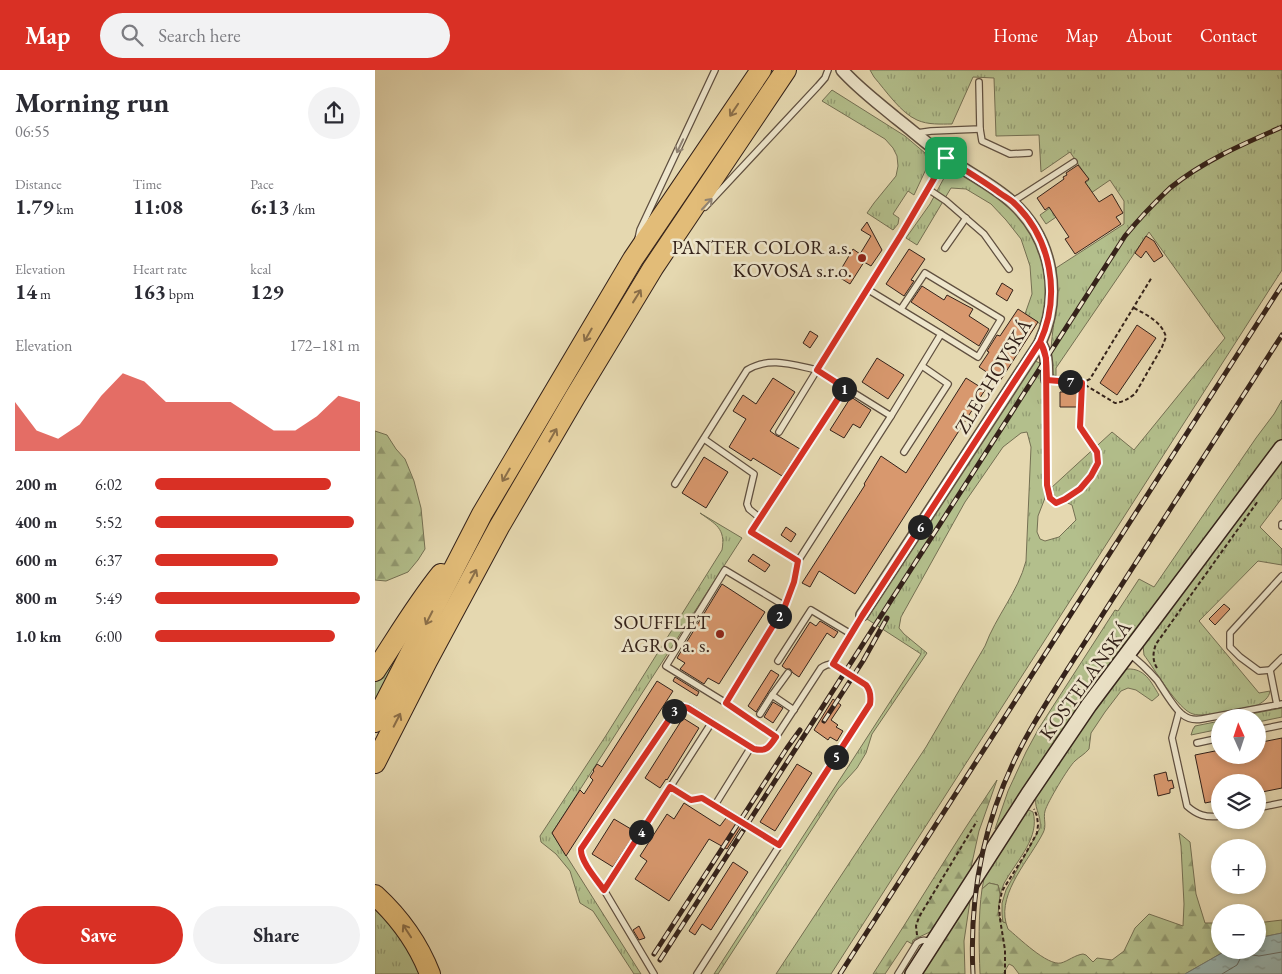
<!DOCTYPE html>
<html lang="en">
<head>
<meta charset="utf-8">
<style>
  :root { --surface:#fff; --page:#f2f2f3; --text:#2b2b33; --muted:#7c7c81; --accent:#d93025 }
  body { margin:0; font-family:"EB Garamond",serif; background:var(--page); color:var(--text); height:100vh; display:flex; flex-direction:column; font-size:19px; white-space:nowrap }
  * { box-sizing:border-box; margin:0 }
  p { font-size:16px; color:var(--muted) }
  .icon { flex:none; width:28px; height:28px; fill:none; stroke:currentColor; stroke-width:2; stroke-linecap:round; stroke-linejoin:round }
  .map { position:relative; flex:1; overflow:hidden }
  .panel { display:flex; flex-direction:column; background:var(--surface); width:375px }
  .panel>* { flex:none }
  .needle { width:32px; rotate:357deg }
  .fabs { position:absolute; left:836px; top:639px; display:grid; gap:10px }
  .fabs a { display:grid; place-items:center; width:55px; height:55px; border-radius:50%; background:var(--surface); box-shadow:0 2px 8px #0003; font-size:25px }
  .pin { position:absolute; display:grid; place-items:center; width:42px; height:42px; color:#fff; margin:-21px; border-radius:10px; box-shadow:0 2px 8px #0006 }
  .km { position:absolute; width:25px; height:25px; margin:-12px; border-radius:50%; background:#222; color:#fff; font-size:14px; line-height:25px; text-align:center }
  .round { display:grid; place-items:center; flex:none; width:52px; height:52px; border-radius:26px; background:var(--page) }
  .head { display:flex; align-items:center; justify-content:space-between; height:85px; padding:0 15px }
  h1 { font-size:28px; font-weight:700; line-height:38px }
  .stats { display:grid; grid-template-columns:repeat(3,1fr); gap:8px; height:85px; padding:5px 15px }
  .stats div { display:grid; align-content:center }
  .stats b { font-size:21px; font-weight:700 }
  .stats small { font-size:14px; font-weight:400 }
  .stats p { font-size:14px }
  .chart { height:140px; padding:10px 15px }
  .chart p { display:flex; justify-content:space-between }
  .chart svg { width:100%; height:90px; margin-top:5px; fill:var(--accent); opacity:.7 }
  .action { display:flex; gap:10px; margin-top:auto; padding:10px 15px }
  .action a { flex:1; height:58px; border-radius:30px; background:var(--accent); color:#fff; font-size:20px; font-weight:700; line-height:58px; text-align:center }
  .action a+a { background:var(--page); color:var(--text) }
  ul { padding:0 15px; list-style:none; font-size:16px }
  li { display:grid; grid-template-columns:80px 60px 1fr; align-items:center; height:38px }
  li i { height:12px; border-radius:6px; background:var(--accent) }
  header { display:flex; align-items:center; gap:30px; box-sizing:border-box; height:70px; padding:0 25px; background:var(--accent); color:#fff }
  header strong { font-size:24px }
  nav { display:flex; gap:28px; margin-inline-start:auto; font-size:18px }
  .search { width:350px; height:45px; background:var(--page); display:flex; align-items:center; gap:12px; box-sizing:border-box; padding:0 18px; border-radius:28px; color:var(--muted); font-size:19px }
  main { display:flex; flex:1; min-height:0 }
  .map>svg:first-child { display:block }
</style>
</head>
<body>
<header>
<strong>Map</strong>
<div class="search"><svg class="icon" aria-label="search" viewBox="0 0 24 24"><circle cx="10" cy="10" r="6"/><path d="M15 15l6 6"/></svg>Search here</div>
<nav><a>Home</a><a>Map</a><a>About</a><a>Contact</a></nav>
</header>
<main>
<section class="panel">
<div class="head"><div><h1>Morning run</h1><p>06:55</p></div><a class="round"><svg class="icon" aria-label="share" viewBox="0 0 24 24"><path d="M12 15V3M7 8l5-5 5 5M5 13v7h14v-7"/></svg></a></div>
<div class="stats">
<div><p>Distance</p><b>1.79<small> km</small></b></div>
<div><p>Time</p><b>11:08</b></div>
<div><p>Pace</p><b>6:13<small> /km</small></b></div>
</div>
<div class="stats">
<div><p>Elevation</p><b>14<small> m</small></b></div>
<div><p>Heart rate</p><b>163<small> bpm</small></b></div>
<div><p>kcal</p><b>129</b></div>
</div>
<div class="chart"><p><span>Elevation</span>172–181 m</p>
<svg viewBox="0 0 160 44" preserveAspectRatio="none"><path d="M0 44V20L10 34L20 38L30 31L40 17L50 6L60 10L70 20L80 20L90 20L100 20L110 27L120 34L130 34L140 27L150 17L160 20V44z"/></svg>
</div>
<ul>
<li><b>200 m</b>6:02<i style="width:86%"></i></li>
<li><b>400 m</b>5:52<i style="width:97%"></i></li>
<li><b>600 m</b>6:37<i style="width:60%"></i></li>
<li><b>800 m</b>5:49<i style="width:100%"></i></li>
<li><b>1.0 km</b>6:00<i style="width:88%"></i></li>
</ul>
<div class="action"><a>Save</a><a>Share</a></div>
</section>
<div class="map">
<svg width="907" height="904" viewBox="0 0 907 904">
  <defs>
    <pattern id="grass-tufts" width="24" height="20" patternUnits="userSpaceOnUse" patternTransform="scale(1.25)"><rect width="24" height="20" fill="#b3bf8c"/><path d="M3 7l-1-3M5 7V3M7 7l1-3M15 17l-1-3M17 17v-4M19 17l1-3" fill="none" stroke="#929b72"/></pattern>
    <pattern id="forest-firs" width="22" height="20" patternUnits="userSpaceOnUse" patternTransform="scale(1.25)"><rect width="22" height="20" fill="#b3bf8c"/><path d="M5 1l3.5 6h-7zM16 11l3.5 6h-7z" fill="#929b72"/></pattern>
    <pattern id="water-ripples" width="26" height="14" patternUnits="userSpaceOnUse" patternTransform="scale(1.25)"><rect width="26" height="14" fill="#99b8b5"/><path d="M2 4q2-2 4 0t4 0M15 11q2-2 4 0t4 0" fill="none" stroke="#7e9592"/></pattern>
  </defs>
  <rect width="100%" height="100%" fill="#e5d8b0"/>
  <filter id="stains"><feTurbulence type="fractalNoise" baseFrequency=".004" numOctaves="4"/><feColorMatrix values="0 0 0 0 .2 0 0 0 0 .09 0 0 0 0 .02 0 0 0 .5 -.17"/></filter>
  <radialGradient id="worn" r=".72"><stop offset=".6" stop-color="#630" stop-opacity="0"/><stop offset="1" stop-color="#630" stop-opacity=".3"/></radialGradient>
  <!-- grass -->
  <g fill="url(#grass-tufts)" stroke="#747053">
    <path d="M 495,0 L 907,0 L 907,200 L 456,904 L 401,904 L 551,677 L 610,576 C 621,546 643,522 651,491 L 656,377 L 652,362 L 646,363 L 628,377 L 590,432 L 526,547 L 524,558 L 529,564 L 552,583 L 497,664 L 491,683 L 482,698 L 463,719 L 343,904 L 339,904 L 546,584 L 492,549 L 657,292 L 660,291 L 665,293 L 671,359 L 670,428 L 663,446 L 662,462 L 665,469 L 670,471 L 684,467 L 701,450 L 697,435 L 680,427 L 676,418 L 737,362 L 759,380 L 850,268 L 774,162 L 681,298 L 681,306 L 677,304 C 673,279 680,254 681,230 C 682,219 681,209 681,198 L 749,154 L 749,131 L 735,110 L 671,154 L 665,145 L 714,110 L 695,82 L 666,102 L 664,65 L 621,66 L 619,8 L 598,7 L 577,54 C 566,54 553,55 542,50 C 526,43 511,21 499,7 Z"/>
    <polygon points="457,20 530,66 550,83 552,97 539,125 533,121 518,144 524,148 523,154 518,160 492,143 499,133 521,106 523,96 522,86 518,78 510,69 447,31"/>
    <path d="M 582,102 C 594,107 602,113 612,120 C 622,127 633,134 642,144 C 659,164 673,198 672,225 C 671,234 668,245 667,255 L 650,244 L 657,224 L 655,196 L 646,169 L 631,150 L 616,134 L 591,119 L 576,118 L 542,175 L 531,168 L 555,134 L 569,108 L 575,103 Z"/>
    <polygon points="907,330 907,370 620,759 633,721 651,682 664,658 740,540 743,541 764,509 779,517 881,368 899,344"/>
    <path d="M 907,387 L 907,428 L 885,457 L 907,479 L 907,495 L 883,491 L 824,551 L 884,623 L 895,621 C 894,628 889,631 883,635 C 867,638 831,648 818,644 C 803,640 779,598 769,585 L 768,576 L 770,570 Z"/>
    <path d="M 325,443 L 367,468 L 177,763 L 266,904 L 259,904 L 218,841 L 205,833 L 195,801 L 181,784 L 166,772 L 165,766 L 230,667 L 347,480 C 351,458 340,454 325,443 Z"/>
    <polygon points="50,533 0,630 0,610"/>
    <path d="M 752,599 C 770,598 776,612 784,625 L 777,631 L 761,620 L 753,618 L 746,621 L 730,642 L 716,663 L 714,679 C 710,684 704,687 700,691 C 694,696 672,733 670,741 C 668,748 672,756 668,763 C 655,789 623,822 631,853 L 628,853 L 627,844 L 627,833 L 631,820 L 665,758 C 667,744 657,737 662,724 L 723,633 L 749,601 Z"/>
    <polygon points="907,638 907,647 883,652 882,648 860,647"/>
    <polygon points="845,651 845,659 816,665 818,659 820,656"/>
    <path d="M 652,740 L 654,740 L 658,742 C 665,767 643,789 631,810 C 628,814 627,820 625,824 L 623,815 L 614,813 L 607,819 L 610,804 Z"/>
    <path d="M 0,836 C 20,855 34,880 46,904 L 0,904 Z"/>
  </g>
  <!-- forest -->
  <g fill="url(#forest-firs)" stroke="#747053">
    <polygon points="0,361 12,365 21,379 30,389 39,411 46,438 50,479 43,490 33,502 11,511 0,510"/>
    <path d="M 622,710 L 604,761 L 595,802 L 559,860 L 538,870 L 537,874 L 532,871 L 510,904 L 498,904 C 540,840 579,773 622,710 Z"/>
    <path d="M 804,763 L 815,772 L 821,824 L 830,853 L 845,853 L 845,880 L 852,880 L 810,904 L 644,904 L 638,896 L 634,894 L 628,904 L 605,904 C 604,876 603,847 607,819 L 614,813 L 623,815 L 625,824 L 623,845 L 628,852 L 631,853 L 633,859 C 643,867 672,896 686,893 C 693,891 700,885 708,884 L 711,885 L 718,892 L 722,888 L 737,890 L 749,881 L 760,858 L 774,844 L 808,856 L 809,834 L 806,776 Z"/>
    <polygon points="595,831 589,871 590,904 545,904"/>
    <polygon points="907,850 907,863 883,868 882,853"/>
  </g>
  <!-- water -->
  <polygon fill="url(#water-ripples)" stroke="#717c77" points="907,863 907,904 810,904 852,880 882,880 883,868"/>
  <g fill="none" stroke-linecap="round" stroke-linejoin="round">
    <!-- shore -->
    <polyline stroke="#666d68" stroke-width="1" points="847,904 862,895 869,881 878,885 884,886 907,882"/>
  </g>
  <!-- building -->
  <g fill="#d8986e" stroke="#34221a">
    <polygon points="703,95 714,109 710,112 724,132 737,124 748,143 741,147 746,154 700,184 690,169 694,167 674,137 670,140 662,128 689,109 688,107 692,105 691,103"/>
    <polygon points="492,152 507,180 496,196 489,192 475,214 462,206 478,179 485,184 496,166 486,160"/>
    <polygon points="771,166 779,171 788,186 779,192 771,181 766,188 760,183"/>
    <polygon points="534,179 550,189 536,210 539,211 529,226 511,214"/>
    <polygon points="627,213 638,220 632,231 621,224"/>
    <polygon points="547,216 569,230 572,225 598,239 594,246 614,259 604,276 536,232"/>
    <polygon points="643,239 663,252 625,311 604,297 614,282 612,281 622,265 625,266"/>
    <polygon points="762,255 781,268 742,325 725,313"/>
    <polygon points="435,261 443,266 435,278 428,273"/>
    <polygon points="502,288 529,305 513,329 487,312"/>
    <polygon points="398,308 420,322 395,361 402,366 405,367 425,379 407,406 378,388 376,391 354,377 371,349 358,341 368,325 381,334"/>
    <polygon points="591,308 610,320 480,524 444,501 435,517 427,513 490,415 489,414 506,386 531,403"/>
    <polygon points="685,322 703,322 702,337 685,337"/>
    <polygon points="476,327 496,340 485,358 478,354 469,368 455,360"/>
    <polygon points="329,387 353,402 331,438 307,423"/>
    <polygon points="411,457 421,464 416,472 406,465"/>
    <polygon points="378,484 395,495 390,502 373,491"/>
    <polygon points="347,514 390,542 344,614 333,608 329,614 305,599 310,593 302,588"/>
    <polygon points="849,534 855,539 840,555 834,549"/>
    <polygon points="445,551 463,562 459,568 452,563 424,607 418,603 415,599 411,599 407,596 435,552 441,556"/>
    <polygon points="396,600 404,605 381,642 373,636"/>
    <polygon points="300,607 324,622 322,626 298,611"/>
    <polygon points="282,611 298,621 191,786 177,763 205,720 209,724 218,710 215,707 219,701 218,700 222,694 227,697"/>
    <polygon points="458,629 466,635 456,650 463,655 461,657 468,661 462,671 455,667 453,670 439,660"/>
    <polygon points="398,632 408,638 398,653 389,647"/>
    <polygon points="308,648 324,658 292,710 291,709 285,718 270,708"/>
    <polygon points="907,668 907,718 882,723 882,712 845,712 845,730 830,733 820,685 845,680 845,685 882,685 882,673"/>
    <polygon points="422,694 437,703 400,761 385,752"/>
    <polygon points="791,702 793,711 797,710 799,718 795,719 795,723 783,726 779,705"/>
    <polygon points="309,733 345,756 351,748 366,757 352,779 334,769 294,831 260,809 272,791 265,786 292,744 299,749"/>
    <polygon points="239,749 261,762 238,797 217,784"/>
    <polygon points="358,792 373,802 336,860 327,854 320,865 314,861"/>
    <polygon points="264,856 270,868 264,870 258,860"/>
  </g>
  <g fill="none" stroke-linecap="round" stroke-linejoin="round">
    <defs>
      <g id="service">
        <polyline points="605,59 607,71 635,84 654,83"/>
        <polyline points="542,63 556,61 605,59 604,12"/>
        <polyline points="553,119 571,131 609,164 634,199"/>
        <polyline points="637,132 699,92"/>
        <polyline points="330,137 443,16 450,8 453,0"/>
        <polyline points="263,169 265,160 340,0"/>
        <polyline points="570,178 591,148"/>
        <path d="M 492,219 L 566,264 L 516,346 L 442,300 C 485,230 530,160 571,88"/>
        <polyline points="526,239 550,203 626,249 603,287 566,264"/>
        <polyline points="470,318 376,462 423,491 516,346"/>
        <polyline points="329,369 379,404 372,434 374,439 385,448"/>
        <polyline points="529,382 573,314 547,296"/>
        <path d="M 300,414 L 372,300 C 395,286 418,295 442,300 L 404,362"/>
        <polyline points="907,454 907,456"/>
        <polyline points="907,506 855,563 855,577 865,587 884,601 895,600 907,588"/>
        <path d="M 753,583 C 764,591 773,600 782,610 C 788,619 800,640 808,645 C 813,649 821,650 827,649 L 907,634"/>
        <polyline points="403,591 436,540 476,564"/>
        <polyline points="458,594 487,545"/>
        <polyline points="895,600 902,635"/>
        <polyline points="413,603 397,625 419,640"/>
        <polyline points="351,633 291,596 350,500 410,536"/>
        <path d="M 804,642 L 797,668 L 812,736 C 822,745 831,748 845,746"/>
        <polyline points="385,644 397,625"/>
        <path d="M 337,652 C 346,658 377,681 387,680 C 394,679 397,672 401,667"/>
        <polyline points="882,660 907,655"/>
        <polyline points="822,673 845,668"/>
        <polyline points="376,677 340,735 405,775"/>
        <polyline points="295,717 315,730 327,728 340,735"/>
        <polyline points="882,738 907,733"/>
        <polyline points="229,820 337,652 313,637 305,637 299,641 208,776 206,783 208,790 229,820 279,904"/>
        <path d="M 322,904 L 495,634 C 496,627 495,621 491,615 L 458,594 C 453,594 450,595 446,598 L 401,667 L 351,633 L 410,536 L 419,512 L 423,491"/>
        <path d="M 523,904 L 542,873 C 548,869 551,870 558,873"/>
      </g>
      <g id="minor">
        <path d="M 467,0 C 483,18 502,32 521,48 C 538,61 554,76 572,88 C 593,103 619,115 638,133 C 677,169 687,225 665,273 L 487,545"/>
        <path d="M 665,273 C 673,284 671,297 672,310"/>
      </g>
      <polyline id="secondary" points="538,904 653,725 714,635 907,378"/>
      <g id="motorway">
        <path d="M 0,601 C 22,568 41,535 66,504"/>
        <polyline points="0,652 107,444 258,189 386,0"/>
        <polyline points="0,693 52,591 124,457 200,327 278,198 411,0"/>
        <path d="M 0,825 C 24,847 43,873 55,904"/>
      </g>
    </defs>
    <!-- service casing -->
    <use href="#service" stroke="#605040" stroke-width="8"/>
    <!-- minor casing -->
    <use href="#minor" stroke="#605040" stroke-width="14"/>
    <!-- secondary casing -->
    <use href="#secondary" stroke="#34221a" stroke-width="18"/>
    <!-- motorway casing -->
    <use href="#motorway" stroke="#34221a" stroke-width="22"/>
    <!-- path -->
    <g stroke="#34221a" stroke-width="2" stroke-dasharray="4 2.5" stroke-linecap="butt">
      <path d="M 759,238 C 772,245 787,252 791,267 L 787,277 L 760,324 C 753,329 748,332 740,333 L 707,313 L 715,309 L 777,207"/>
      <polygon points="672,310 707,313 705,357 721,382 723,393 716,406 705,419 690,429 681,433 675,428 672,415"/>
      <path d="M 782,598 C 777,590 778,582 781,574 L 883,431"/>
      <polyline points="542,865 541,856 544,847 602,751"/>
      <polyline points="630,904 630,880 625,849 624,836 627,821 651,783 662,763 663,755 662,746 659,739"/>
    </g>
    <!-- service -->
    <use href="#service" stroke="#eee6cc" stroke-width="5.5"/>
    <!-- minor -->
    <use href="#minor" stroke="#eee6cc" stroke-width="11"/>
    <!-- secondary -->
    <use href="#secondary" stroke="#eee6cc" stroke-width="15"/>
    <!-- motorway -->
    <use href="#motorway" stroke="#e2bc78" stroke-width="20"/>
    <defs>
      <g id="rail">
        <polyline points="449,651 488,591 512,548"/>
        <polyline points="279,884 412,678 425,660"/>
        <path d="M 285,890 L 750,166 C 764,149 779,133 795,118 C 828,91 868,74 907,57"/>
        <polyline points="465,904 907,215"/>
        <path d="M 598,904 C 594,826 609,749 645,679 C 659,651 676,626 692,600 L 907,265"/>
      </g>
    </defs>
    <!-- rail casing -->
    <use href="#rail" stroke="#34221a" stroke-width="5"/>
    <!-- rail -->
    <use href="#rail" stroke="#eee6cc" stroke-width="3" stroke-dasharray="9" stroke-linecap="butt"/>
  </g>
  <!-- one-way arrows -->
  <defs><path id="oneway-shaft" d="M-6 0H5M1.5-3L5.5 0L1.5 3" fill="none" stroke-width="1.6" stroke-linecap="round" stroke-linejoin="round" transform="scale(1.25)"/></defs>
  <g stroke="#8b6f49">
    <use href="#oneway-shaft" transform="translate(359 40) rotate(124)"/>
    <use href="#oneway-shaft" transform="translate(262 226) rotate(-58)"/>
    <use href="#oneway-shaft" transform="translate(213 265) rotate(120)"/>
    <use href="#oneway-shaft" transform="translate(178 365) rotate(-60)"/>
    <use href="#oneway-shaft" transform="translate(131 405) rotate(120)"/>
    <use href="#oneway-shaft" transform="translate(98 506) rotate(-62)"/>
    <use href="#oneway-shaft" transform="translate(54 548) rotate(117)"/>
    <use href="#oneway-shaft" transform="translate(22 650) rotate(-63)"/>
    <use href="#oneway-shaft" transform="translate(32 861) rotate(-123)"/>
  </g>
  <g stroke="#918473">
    <use href="#oneway-shaft" transform="translate(305 76) rotate(115)"/>
    <use href="#oneway-shaft" transform="translate(332 134) rotate(-47)"/>
  </g>
  <g fill="none" stroke-linecap="round" stroke-linejoin="round">
    <defs>
      <path id="route" d="M 571,88 L 526,165 L 442,300 L 470,318 L 376,462 L 423,491 L 419,512 L 410,536 L 351,633 L 401,667 C 394,677 392,682 379,679 L 313,638 L 309,637 L 302,638 L 206,779 C 205,791 222,810 229,820 L 295,717 L 316,730 L 327,728 L 404,775 L 495,634 C 496,627 496,621 491,615 L 458,594 L 487,546 L 665,272 C 673,284 671,297 672,310 L 707,313 L 705,357 L 722,382 L 723,393 L 716,406 L 705,419 L 690,429 L 681,433 L 675,428 L 672,415 L 671,288 C 669,282 668,277 665,272 C 686,226 677,168 638,132 C 633,128 627,125 622,121 C 605,109 588,99 571,88"/>
    </defs>
    <!-- route casing -->
    <use href="#route" stroke="#fff" stroke-width="10"/>
    <!-- route -->
    <use href="#route" stroke="#d93025" stroke-width="6"/>
  </g>
  <!-- markers -->
  <g fill="#8f2418" stroke="#eee6cc" stroke-width="2">
    <circle cx="487" cy="188" r="5"/>
    <circle cx="345" cy="564" r="5"/>
  </g>
  <g text-anchor="middle" stroke-width="5" stroke-linejoin="round" paint-order="stroke">
    <!-- poi labels -->
    <g font-size="20" fill="#34221a" stroke="#eee6cc" text-anchor="end">
      <text x="477" y="184">PANTER COLOR a.s.<tspan x="477" dy="23">KOVOSA s.r.o.</tspan></text>
      <text x="335" y="559">SOUFFLET<tspan x="335" dy="23">AGRO a. s.</tspan></text>
    </g>
    <!-- street labels -->
    <g font-size="20" fill="#34221a" stroke="#eee6cc">
      <text transform="translate(618 306) rotate(-59)" y="7">ZLECHOVSKÁ</text>
      <text transform="translate(710 610) rotate(-54)" y="7">KOSTELANSKÁ</text>
    </g>
  </g>
  <rect width="100%" height="100%" filter="url(#stains)"/>
  <rect width="100%" height="100%" fill="url(#worn)"/>
</svg>
<div class="fabs">
<a><svg class="needle" viewBox="-14 -14 28 28"><path d="M0-13l5 13h-10z" fill="#e53935"/><path d="M0 13l5-13h-10z" fill="#7c7c81"/></svg></a>
<a><svg class="icon" aria-label="layers" viewBox="0 0 24 24"><path d="M12 4l9 5-9 5-9-5zM3 14l9 5 9-5"/></svg></a>
<a>+</a>
<a>−</a>
</div>
<div class="pin" style="left:571px;top:88px;background:#1e9e55"><svg class="icon" aria-label="arrive" viewBox="0 0 24 24"><path d="M6 21V4h12l-3 4 3 4H6"/></svg></div>
<b class="km" style="left:469px;top:319px">1</b>
<b class="km" style="left:404px;top:546px">2</b>
<b class="km" style="left:299px;top:641px">3</b>
<b class="km" style="left:266px;top:762px">4</b>
<b class="km" style="left:461px;top:687px">5</b>
<b class="km" style="left:545px;top:457px">6</b>
<b class="km" style="left:695px;top:312px">7</b>
</div>
</main>
</body>
</html>
